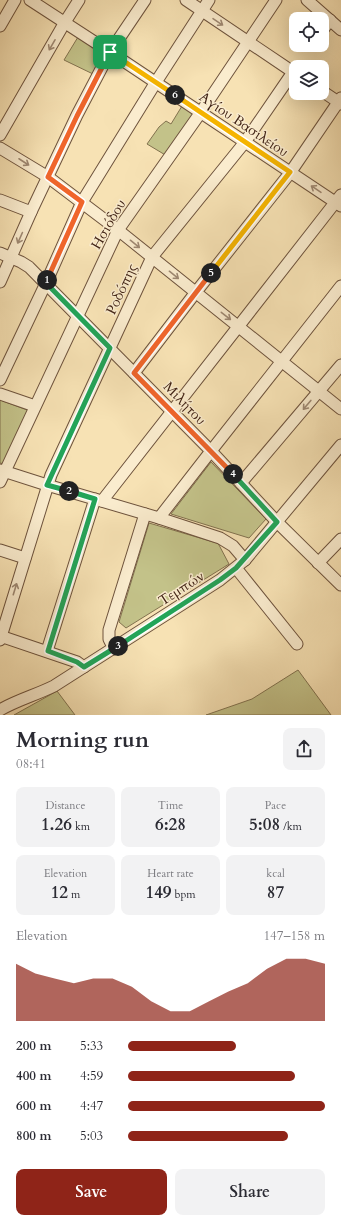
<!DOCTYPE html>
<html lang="en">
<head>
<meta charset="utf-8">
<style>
  :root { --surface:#fff; --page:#f2f2f3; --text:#2b2b33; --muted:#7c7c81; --accent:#8f2418 }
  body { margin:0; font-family:Cardo,serif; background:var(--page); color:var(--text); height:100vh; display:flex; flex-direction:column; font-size:15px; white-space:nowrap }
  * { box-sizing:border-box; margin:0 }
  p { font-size:13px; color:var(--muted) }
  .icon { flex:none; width:22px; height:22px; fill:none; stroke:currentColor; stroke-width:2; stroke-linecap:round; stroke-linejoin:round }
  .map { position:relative; height:715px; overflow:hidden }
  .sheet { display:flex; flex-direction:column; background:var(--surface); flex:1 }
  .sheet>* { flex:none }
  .buttons { position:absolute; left:289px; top:12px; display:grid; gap:8px }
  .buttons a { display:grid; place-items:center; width:40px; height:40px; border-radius:8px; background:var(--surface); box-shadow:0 4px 16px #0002; font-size:20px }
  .pin { position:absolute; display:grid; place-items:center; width:34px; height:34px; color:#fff; margin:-17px; border-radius:8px; box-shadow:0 2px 6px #0006 }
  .km { position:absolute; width:20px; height:20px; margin:-10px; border-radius:50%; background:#222; color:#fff; font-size:11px; line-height:20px; text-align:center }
  .round { display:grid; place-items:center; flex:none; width:42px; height:42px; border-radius:8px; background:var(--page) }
  .headline { display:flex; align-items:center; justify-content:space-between; height:68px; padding:0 16px }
  h1 { font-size:22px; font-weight:600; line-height:30px }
  .figures { display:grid; grid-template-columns:repeat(3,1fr); gap:6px; height:68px; padding:4px 16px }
  .figures div { display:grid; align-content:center; border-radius:8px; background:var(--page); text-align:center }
  .figures b { font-size:17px; font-weight:600 }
  .figures small { font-size:11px; font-weight:400 }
  .figures p { font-size:11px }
  .chart { height:112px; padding:8px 16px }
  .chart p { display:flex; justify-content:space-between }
  .chart svg { width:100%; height:72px; margin-top:4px; fill:var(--accent); opacity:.7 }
  .action { display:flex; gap:8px; margin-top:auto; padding:8px 16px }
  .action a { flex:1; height:46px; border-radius:8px; background:var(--accent); color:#fff; font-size:16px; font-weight:600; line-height:46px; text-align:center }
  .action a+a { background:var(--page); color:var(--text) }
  ul { padding:0 16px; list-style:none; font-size:13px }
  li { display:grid; grid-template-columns:64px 48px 1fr; align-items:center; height:30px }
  li i { height:10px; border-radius:5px; background:var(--accent) }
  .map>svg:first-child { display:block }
</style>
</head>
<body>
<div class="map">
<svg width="341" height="715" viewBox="0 0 341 715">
  <rect width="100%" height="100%" fill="#f7e2b4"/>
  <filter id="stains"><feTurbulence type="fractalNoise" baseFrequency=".005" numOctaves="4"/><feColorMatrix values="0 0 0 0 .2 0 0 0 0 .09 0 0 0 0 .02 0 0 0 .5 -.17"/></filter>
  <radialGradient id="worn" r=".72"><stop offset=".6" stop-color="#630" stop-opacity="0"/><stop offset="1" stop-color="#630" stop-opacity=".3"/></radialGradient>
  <!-- green -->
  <g fill="#c3c289" stroke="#82724f">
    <polygon points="78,37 103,53 93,74 64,60"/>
    <polygon points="182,106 194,114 167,156 147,144 159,127 166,121 171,124"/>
    <polygon points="0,400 30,411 4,464 0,463"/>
    <polygon points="211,462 266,519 249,538 171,514"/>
    <polygon points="149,523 217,543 219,545 229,564 126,628 119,622"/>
    <polygon points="298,670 331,715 206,715 252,699"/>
    <polygon points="57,691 75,715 14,715"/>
  </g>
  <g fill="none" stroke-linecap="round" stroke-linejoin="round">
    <defs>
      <g id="minor">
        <polyline points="30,0 110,52 341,206"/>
        <polyline points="186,0 296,74"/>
        <polyline points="307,0 341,30"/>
        <polyline points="0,26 15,0"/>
        <polyline points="322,31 330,20"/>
        <polyline points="322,91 341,104"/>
        <polyline points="0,135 65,22 79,0"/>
        <polyline points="0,148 48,177 118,230 341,409"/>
        <polyline points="0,200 31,212"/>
        <polyline points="0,253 21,262 29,267 211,451 277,522 341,585"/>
        <polyline points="0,282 31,212 77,115 110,52 145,0"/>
        <polyline points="134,373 196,292 290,173 341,98"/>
        <polyline points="0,380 46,283 82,202 156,82 209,0"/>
        <polyline points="0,394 35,406"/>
        <polyline points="0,470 47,485 159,518 220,538 233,546 245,560"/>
        <polyline points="0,482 118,230 201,112 276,0"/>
        <polyline points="241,483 341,365"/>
        <polyline points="102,501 341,195"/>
        <polyline points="159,518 211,451 341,286"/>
        <polyline points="0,550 25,558"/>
        <polyline points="318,563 341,539"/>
        <polyline points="236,568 297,644"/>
        <polyline points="0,636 77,662 84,667"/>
        <polyline points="0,640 51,475 152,257 245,142 293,72"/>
        <polyline points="114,649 109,639 109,630 145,514"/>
        <polyline points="47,651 95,499"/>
        <path d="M 0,710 C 17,700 36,695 54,686 L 220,580 L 245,560 L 341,445"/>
      </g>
    </defs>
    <!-- minor casing -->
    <use href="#minor" stroke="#6e533d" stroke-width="13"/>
    <!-- minor -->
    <use href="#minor" stroke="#faecce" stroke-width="11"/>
  </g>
  <!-- one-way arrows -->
  <defs><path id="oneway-shaft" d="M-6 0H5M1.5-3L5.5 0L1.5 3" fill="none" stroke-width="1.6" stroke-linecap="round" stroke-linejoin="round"/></defs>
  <g stroke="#9e8872">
    <use href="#oneway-shaft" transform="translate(218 22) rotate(34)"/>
    <use href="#oneway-shaft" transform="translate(52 45) rotate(120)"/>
    <use href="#oneway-shaft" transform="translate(24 162) rotate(33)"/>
    <use href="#oneway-shaft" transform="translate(316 189) rotate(-146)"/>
    <use href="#oneway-shaft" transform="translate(20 238) rotate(114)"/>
    <use href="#oneway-shaft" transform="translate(135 244) rotate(39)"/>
    <use href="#oneway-shaft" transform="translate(174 275) rotate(39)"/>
    <use href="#oneway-shaft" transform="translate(226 316) rotate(38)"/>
    <use href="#oneway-shaft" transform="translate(307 405) rotate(130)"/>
    <use href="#oneway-shaft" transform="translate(15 589) rotate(-73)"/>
  </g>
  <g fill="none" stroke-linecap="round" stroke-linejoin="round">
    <defs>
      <polyline id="split-1" points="47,280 82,202 48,177 77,116 110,52"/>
      <polyline id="split-2" points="47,280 46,283 110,348 47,485 69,491"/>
      <polyline id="split-3" points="69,491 95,499 48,651 77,662 84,667 118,646"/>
      <polyline id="split-4" points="118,646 220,580 236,568 277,522 233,474"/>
      <polyline id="split-5" points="211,273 134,373 233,474"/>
      <polyline id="split-6" points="175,95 290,172 211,273"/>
      <polyline id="split-7" points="110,52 175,95"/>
    </defs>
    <!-- split-1 casing -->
    <use href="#split-1" stroke="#fff" stroke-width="8"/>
    <!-- split-2 casing -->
    <use href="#split-2" stroke="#fff" stroke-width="8"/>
    <!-- split-3 casing -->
    <use href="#split-3" stroke="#fff" stroke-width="8"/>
    <!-- split-4 casing -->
    <use href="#split-4" stroke="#fff" stroke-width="8"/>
    <!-- split-5 casing -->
    <use href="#split-5" stroke="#fff" stroke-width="8"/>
    <!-- split-6 casing -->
    <use href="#split-6" stroke="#fff" stroke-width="8"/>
    <!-- split-7 casing -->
    <use href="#split-7" stroke="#fff" stroke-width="8"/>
    <!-- split-1 -->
    <use href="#split-1" stroke="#f0652b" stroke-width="5"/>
    <!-- split-2 -->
    <use href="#split-2" stroke="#22a559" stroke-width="5"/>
    <!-- split-3 -->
    <use href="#split-3" stroke="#22a559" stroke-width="5"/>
    <!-- split-4 -->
    <use href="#split-4" stroke="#22a559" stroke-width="5"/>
    <!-- split-5 -->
    <use href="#split-5" stroke="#f0652b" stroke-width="5"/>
    <!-- split-6 -->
    <use href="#split-6" stroke="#f5b400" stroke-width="5"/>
    <!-- split-7 -->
    <use href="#split-7" stroke="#f5b400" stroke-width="5"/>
  </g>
  <g text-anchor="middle" stroke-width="3" stroke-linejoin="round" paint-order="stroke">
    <!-- street labels -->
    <g font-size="14" fill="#412315" stroke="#faecce">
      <text transform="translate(244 124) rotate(34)" y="5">Αγίου Βασιλείου</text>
      <text transform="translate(108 224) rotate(-60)" y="5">Ησιόδου</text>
      <text transform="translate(121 289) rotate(-65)" y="5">Ροδόπης</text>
      <text transform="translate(185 403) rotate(46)" y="5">Μιλήτου</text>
      <text transform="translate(181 588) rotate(-33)" y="5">Τεμπών</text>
    </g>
  </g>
  <rect width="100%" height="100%" filter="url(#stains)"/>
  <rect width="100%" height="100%" fill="url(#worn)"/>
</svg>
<div class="buttons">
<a><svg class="icon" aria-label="locate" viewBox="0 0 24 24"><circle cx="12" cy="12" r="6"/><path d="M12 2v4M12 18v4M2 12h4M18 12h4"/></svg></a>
<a><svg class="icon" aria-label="layers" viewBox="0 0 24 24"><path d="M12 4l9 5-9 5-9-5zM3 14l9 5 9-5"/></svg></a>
</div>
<div class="pin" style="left:110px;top:52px;background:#1e9e55"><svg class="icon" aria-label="arrive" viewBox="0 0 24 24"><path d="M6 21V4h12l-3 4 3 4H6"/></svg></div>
<b class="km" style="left:47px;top:280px">1</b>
<b class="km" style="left:69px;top:491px">2</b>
<b class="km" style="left:118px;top:646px">3</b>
<b class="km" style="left:233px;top:474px">4</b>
<b class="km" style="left:211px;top:273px">5</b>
<b class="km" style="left:175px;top:95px">6</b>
</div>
<section class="sheet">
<div class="headline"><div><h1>Morning run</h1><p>08:41</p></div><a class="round"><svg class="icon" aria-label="share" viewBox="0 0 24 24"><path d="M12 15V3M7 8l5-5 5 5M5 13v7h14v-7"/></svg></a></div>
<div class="figures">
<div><p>Distance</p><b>1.26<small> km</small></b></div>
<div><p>Time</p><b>6:28</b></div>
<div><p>Pace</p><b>5:08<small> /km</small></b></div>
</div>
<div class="figures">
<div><p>Elevation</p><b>12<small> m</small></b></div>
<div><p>Heart rate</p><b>149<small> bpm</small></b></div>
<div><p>kcal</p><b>87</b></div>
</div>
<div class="chart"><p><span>Elevation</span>147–158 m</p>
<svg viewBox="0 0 160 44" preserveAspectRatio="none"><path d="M0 44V9L10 15L20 18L30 21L40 18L50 18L60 23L70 32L80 38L90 38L100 32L110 26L120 21L130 12L140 6L150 6L160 9V44z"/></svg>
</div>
<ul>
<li><b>200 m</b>5:33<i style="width:55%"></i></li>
<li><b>400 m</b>4:59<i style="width:85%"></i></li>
<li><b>600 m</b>4:47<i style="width:100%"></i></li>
<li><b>800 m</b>5:03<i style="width:81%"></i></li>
</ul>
<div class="action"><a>Save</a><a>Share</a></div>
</section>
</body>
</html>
